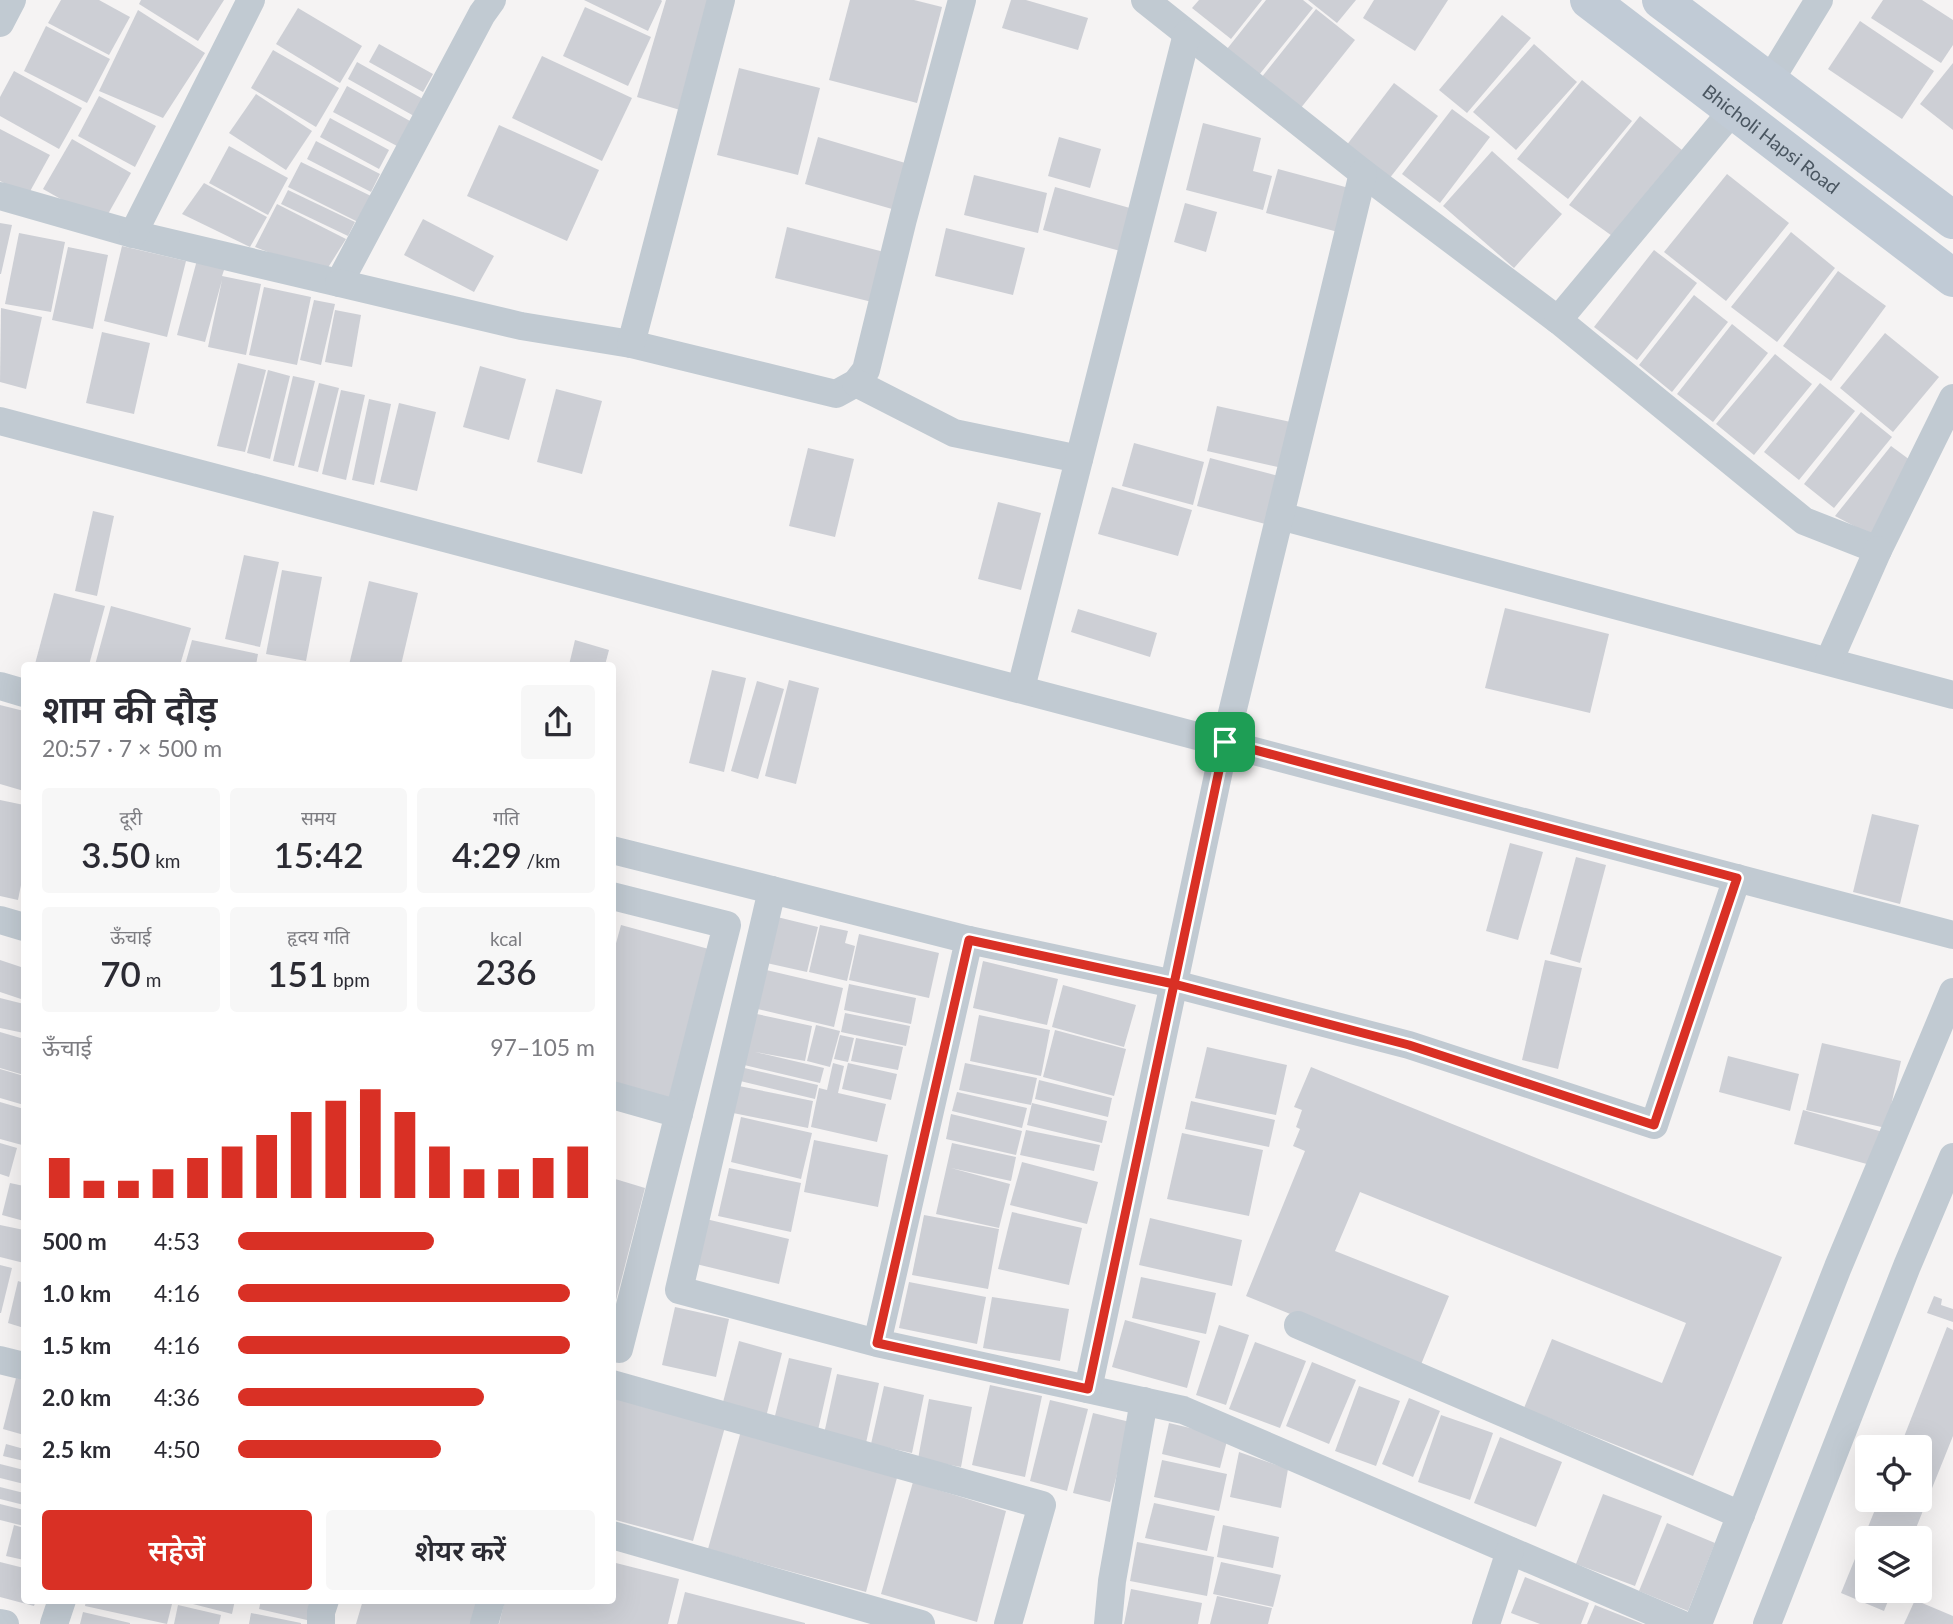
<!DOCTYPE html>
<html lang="hi">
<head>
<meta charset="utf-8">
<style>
  :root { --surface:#fff; --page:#f7f7f7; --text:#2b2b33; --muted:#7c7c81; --accent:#d93025 }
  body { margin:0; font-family:Lato,"Noto Sans Devanagari",sans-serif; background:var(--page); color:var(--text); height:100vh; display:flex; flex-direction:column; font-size:26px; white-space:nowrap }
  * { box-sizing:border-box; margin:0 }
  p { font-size:23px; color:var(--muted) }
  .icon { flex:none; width:38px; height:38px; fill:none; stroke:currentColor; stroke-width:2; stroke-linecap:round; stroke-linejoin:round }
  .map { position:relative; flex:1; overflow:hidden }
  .drawer { position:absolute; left:21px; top:662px; width:595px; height:942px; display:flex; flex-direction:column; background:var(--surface); border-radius:7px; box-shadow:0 7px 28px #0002 }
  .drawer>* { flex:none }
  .buttons { position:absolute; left:1855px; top:1435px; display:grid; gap:14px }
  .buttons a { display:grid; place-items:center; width:77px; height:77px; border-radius:7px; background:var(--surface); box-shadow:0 7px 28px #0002; font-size:35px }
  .pin { position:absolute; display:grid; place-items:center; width:60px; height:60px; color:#fff; margin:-30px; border-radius:14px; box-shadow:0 4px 10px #0006 }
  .round { display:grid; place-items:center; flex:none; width:74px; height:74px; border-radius:7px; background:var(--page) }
  .overview { display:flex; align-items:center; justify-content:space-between; height:119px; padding:0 21px }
  h1 { font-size:38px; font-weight:600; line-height:52px }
  .metrics { display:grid; grid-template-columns:repeat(3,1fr); gap:10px; height:119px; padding:7px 21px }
  .metrics div { display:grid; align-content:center; border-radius:7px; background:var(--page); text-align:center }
  .metrics b { font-size:35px; font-weight:600 }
  .metrics small { font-size:19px; font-weight:400 }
  .metrics p { font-size:19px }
  .chart { height:196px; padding:14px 21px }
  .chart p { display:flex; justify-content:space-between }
  .chart svg { width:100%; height:126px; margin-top:7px; stroke:var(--accent); stroke-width:6 }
  .button { display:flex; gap:14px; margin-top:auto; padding:14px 21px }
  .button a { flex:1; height:80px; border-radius:7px; background:var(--accent); color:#fff; font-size:28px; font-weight:600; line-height:80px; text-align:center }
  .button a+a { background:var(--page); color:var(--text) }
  ul { padding:0 21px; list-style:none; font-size:23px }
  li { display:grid; grid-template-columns:112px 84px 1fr; align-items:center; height:52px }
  li i { height:18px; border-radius:9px; background:var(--accent) }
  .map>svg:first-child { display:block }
</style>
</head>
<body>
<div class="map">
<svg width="1953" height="1624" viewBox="0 0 1953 1624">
  <rect width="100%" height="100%" fill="#f5f3f3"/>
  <!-- building -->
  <g fill="#cdcfd5">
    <polygon points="61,0 99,0 130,17 109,55 48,23"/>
    <polygon points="141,0 224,0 198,41 139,4"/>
    <polygon points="584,0 661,0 662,1 648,31"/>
    <polygon points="666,0 713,0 680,110 637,97"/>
    <polygon points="850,0 914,0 942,7 917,103 829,80"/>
    <polygon points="1011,0 1026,0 1088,18 1078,50 1002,28"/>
    <polygon points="1199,0 1262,0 1231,39 1192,8"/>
    <polygon points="1266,0 1303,0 1313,8 1259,75 1227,49"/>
    <polygon points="1308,0 1356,0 1337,23"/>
    <polygon points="1374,0 1448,0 1415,51 1363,18"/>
    <polygon points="1883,0 1922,0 1953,20 1953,45 1941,63 1871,18"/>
    <polygon points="585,7 651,37 628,86 563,56"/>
    <polygon points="298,8 362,46 340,83 276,44"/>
    <polygon points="1316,9 1355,40 1300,109 1261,78"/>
    <polygon points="138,10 205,53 163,118 99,91"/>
    <polygon points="1502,15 1531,38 1467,113 1439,90"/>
    <polygon points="1860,21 1934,71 1902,119 1828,69"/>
    <polygon points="46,26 110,59 87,103 24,71"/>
    <polygon points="379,44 433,74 423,92 369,62"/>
    <polygon points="1534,44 1577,82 1516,150 1473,112"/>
    <polygon points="273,50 339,88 316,127 251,88"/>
    <polygon points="542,56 632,98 602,161 512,118"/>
    <polygon points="357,62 423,99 414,116 348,79"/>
    <polygon points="1953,63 1953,130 1920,104"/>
    <polygon points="739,68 820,88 798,175 717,155"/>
    <polygon points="14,71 82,108 59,149 0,116 0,97"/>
    <polygon points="1582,80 1632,121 1568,199 1517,159"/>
    <polygon points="1394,83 1438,116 1389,179 1346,146"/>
    <polygon points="347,86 410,121 397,146 333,112"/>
    <polygon points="256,94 312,131 286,170 229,133"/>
    <polygon points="99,96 156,126 135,167 78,136"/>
    <polygon points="1452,109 1490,137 1440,203 1402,174"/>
    <polygon points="1640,116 1682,150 1615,238 1569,205"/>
    <polygon points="330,118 389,150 379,169 320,137"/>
    <polygon points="1203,123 1261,138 1253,171 1272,176 1263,210 1186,190"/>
    <polygon points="499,125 599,170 567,241 467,196"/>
    <polygon points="0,129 50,155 28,195 0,181"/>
    <polygon points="818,137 912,165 899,211 805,184"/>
    <polygon points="1059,137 1101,149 1090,188 1048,176"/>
    <polygon points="72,139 131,173 103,223 43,189"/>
    <polygon points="316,141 380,174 371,192 307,159"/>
    <polygon points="229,146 288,178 268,215 209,183"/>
    <polygon points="1492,151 1562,214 1514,268 1443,206"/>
    <polygon points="301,162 371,196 358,222 288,187"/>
    <polygon points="1278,169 1349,188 1338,232 1266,213"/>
    <polygon points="1727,174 1789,223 1726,301 1664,252"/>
    <polygon points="974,175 1047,193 1038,233 964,215"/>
    <polygon points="204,183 267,217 250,247 182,214"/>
    <polygon points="1055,187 1137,210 1124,252 1043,230"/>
    <polygon points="288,190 355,222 348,236 281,204"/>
    <polygon points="1185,203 1217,212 1206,252 1174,242"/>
    <polygon points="277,204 346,239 324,274 255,247"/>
    <polygon points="423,219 494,256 474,292 404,255"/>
    <polygon points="0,223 12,225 1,274 0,274"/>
    <polygon points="787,227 888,253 876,303 775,278"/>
    <polygon points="946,228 1025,248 1013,295 935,276"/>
    <polygon points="1791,232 1835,268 1777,342 1731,307"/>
    <polygon points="19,233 65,242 51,312 5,304"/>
    <polygon points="122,246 186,261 167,337 104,321"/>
    <polygon points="68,247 108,255 93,329 52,320"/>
    <polygon points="1654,250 1697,283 1637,360 1594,327"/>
    <polygon points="197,260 225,267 222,276 261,284 246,355 208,347 222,280 205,342 177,335"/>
    <polygon points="1838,271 1886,306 1831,381 1783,346"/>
    <polygon points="264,287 311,297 297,365 249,355"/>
    <polygon points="1694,295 1728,322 1672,392 1639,365"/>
    <polygon points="314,300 335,304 321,365 300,360"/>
    <polygon points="1,308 42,317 26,389 0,382"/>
    <polygon points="335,310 361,315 352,367 325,362"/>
    <polygon points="1732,324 1768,353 1713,422 1677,394"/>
    <polygon points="102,332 150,343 134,414 86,403"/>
    <polygon points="1885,333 1939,377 1893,432 1840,388"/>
    <polygon points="1775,354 1812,384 1754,455 1716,424"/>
    <polygon points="238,363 266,370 245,452 217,446"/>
    <polygon points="480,366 526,379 509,440 463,427"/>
    <polygon points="268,370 290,376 270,459 247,453"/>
    <polygon points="293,376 315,381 294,466 273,461"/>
    <polygon points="319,383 339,388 318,472 298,467"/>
    <polygon points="1820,383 1855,411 1799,480 1764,452"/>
    <polygon points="556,389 602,401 582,474 537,462"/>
    <polygon points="341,390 365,395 346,480 322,474"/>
    <polygon points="369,399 391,404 374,485 352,480"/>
    <polygon points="399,403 436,412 417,491 380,482"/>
    <polygon points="1217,406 1300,424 1291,470 1207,451"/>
    <polygon points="1861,412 1892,437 1834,508 1804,484"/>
    <polygon points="1134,443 1204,462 1193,505 1122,486"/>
    <polygon points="1891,446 1910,460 1873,536 1835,516"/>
    <polygon points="808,448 854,459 835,537 789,526"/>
    <polygon points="1210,458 1286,478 1273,526 1197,506"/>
    <polygon points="1112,487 1192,510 1178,556 1098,534"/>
    <polygon points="998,502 1041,513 1021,590 978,579"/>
    <polygon points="93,511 114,516 97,596 75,591"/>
    <polygon points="244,555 279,562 260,647 225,639"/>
    <polygon points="282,570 322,577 306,661 266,654"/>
    <polygon points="369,581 418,593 401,665 349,665"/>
    <polygon points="54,593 105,606 89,665 35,664"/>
    <polygon points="111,606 191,628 180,665 95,665"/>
    <polygon points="1505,608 1609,634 1590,713 1485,688"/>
    <polygon points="1078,609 1157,633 1150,657 1071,632"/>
    <polygon points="192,640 258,654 256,665 185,665"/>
    <polygon points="575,640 609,650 605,665 569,665"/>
    <polygon points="712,670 746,678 724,772 689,763"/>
    <polygon points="789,680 819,688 796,784 765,776"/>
    <polygon points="757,681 784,689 758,779 731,771"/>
    <polygon points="0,705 24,711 24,791 0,784"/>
    <polygon points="0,800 24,805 24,870 18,900 0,896"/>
    <polygon points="1872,814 1919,825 1900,904 1853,892"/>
    <polygon points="1510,843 1543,852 1518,940 1486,931"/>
    <polygon points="1576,857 1606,865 1580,963 1550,954"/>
    <polygon points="773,916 818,927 807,972 762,962"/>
    <polygon points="621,925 716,951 677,1101 612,1084 612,958"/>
    <polygon points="820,925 848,931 845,943 855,946 847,981 809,972"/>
    <polygon points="859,934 939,953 929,998 849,980"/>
    <polygon points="0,960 24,968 24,1000 0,992"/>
    <polygon points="1545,960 1582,968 1558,1069 1522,1060"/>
    <polygon points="983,961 1058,979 1047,1025 973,1008"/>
    <polygon points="758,968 843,988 834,1027 749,1007"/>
    <polygon points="849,984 916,998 911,1024 844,1010"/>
    <polygon points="1063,985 1136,1005 1124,1047 1052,1027"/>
    <polygon points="0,998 24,1004 24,1033 0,1028"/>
    <polygon points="752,1013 812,1026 805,1061 755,1052 824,1068 820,1083 740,1064"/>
    <polygon points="845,1013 910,1026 906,1046 841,1032"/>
    <polygon points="979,1015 1050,1030 1041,1076 970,1061"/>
    <polygon points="816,1025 840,1031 830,1067 807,1061"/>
    <polygon points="1055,1030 1126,1049 1114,1096 1043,1077"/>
    <polygon points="0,1032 24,1039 24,1075 0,1068"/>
    <polygon points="840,1035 854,1038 848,1062 834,1059"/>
    <polygon points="856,1038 903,1047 898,1070 851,1061"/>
    <polygon points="1822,1043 1901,1061 1886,1128 1806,1110"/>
    <polygon points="1207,1047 1287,1065 1276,1115 1195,1098"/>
    <polygon points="1728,1056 1799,1074 1790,1111 1719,1092"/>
    <polygon points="833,1063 844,1066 838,1093 886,1104 877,1142 811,1127 819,1088 827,1090"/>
    <polygon points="848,1063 897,1074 891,1100 842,1089"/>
    <polygon points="965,1063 1037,1078 1031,1105 959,1090"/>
    <polygon points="740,1067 818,1085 815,1099 736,1080"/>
    <polygon points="1311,1067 1782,1257 1693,1476 1524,1408 1552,1339 1662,1383 1686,1323 1360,1192 1335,1251 1449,1296 1420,1367 1246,1296 1305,1151 1293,1146 1300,1129 1296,1127 1302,1110 1294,1107"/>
    <polygon points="0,1069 24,1076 24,1105 0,1098"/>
    <polygon points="1039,1080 1112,1098 1108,1117 1035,1099"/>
    <polygon points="734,1085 813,1101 808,1128 728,1112"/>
    <polygon points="957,1092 1027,1108 1022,1128 952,1111"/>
    <polygon points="1191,1101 1275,1120 1269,1147 1185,1129"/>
    <polygon points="0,1102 24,1109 22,1145 0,1139"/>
    <polygon points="1032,1103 1107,1121 1102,1143 1027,1125"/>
    <polygon points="1803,1110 1883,1132 1874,1166 1794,1144"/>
    <polygon points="951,1114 1022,1131 1016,1155 946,1139"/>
    <polygon points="741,1117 812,1133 801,1179 731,1162"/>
    <polygon points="1026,1130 1100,1145 1094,1171 1020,1155"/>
    <polygon points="1182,1133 1263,1150 1249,1216 1167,1199"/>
    <polygon points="814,1140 888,1155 878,1207 804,1192"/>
    <polygon points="0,1143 17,1148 9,1177 0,1174"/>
    <polygon points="952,1143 1016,1157 1011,1181 951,1168 1010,1184 999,1228 936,1214"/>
    <polygon points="1022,1162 1098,1182 1087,1224 1010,1205"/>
    <polygon points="729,1168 801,1183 791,1232 718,1216"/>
    <polygon points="612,1178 645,1188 613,1312 612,1312"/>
    <polygon points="10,1183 24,1186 24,1221 2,1215"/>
    <polygon points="1012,1212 1082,1228 1069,1285 998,1269"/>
    <polygon points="924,1215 999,1229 988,1289 912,1275"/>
    <polygon points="1150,1218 1242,1240 1232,1286 1139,1265"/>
    <polygon points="706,1219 789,1239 779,1284 696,1264"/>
    <polygon points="0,1225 24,1230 24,1263 0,1257"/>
    <polygon points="0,1265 12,1268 1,1313 0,1313"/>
    <polygon points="1141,1277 1216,1293 1206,1334 1132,1318"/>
    <polygon points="18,1281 24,1283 24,1328 8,1323"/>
    <polygon points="909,1282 986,1297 977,1344 899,1328"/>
    <polygon points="1934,1296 1942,1299 1941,1305 1953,1309 1953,1322 1927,1313"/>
    <polygon points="992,1297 1069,1309 1060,1361 983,1348"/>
    <polygon points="675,1307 729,1319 716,1377 662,1365"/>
    <polygon points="1125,1320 1200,1341 1187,1388 1112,1367"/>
    <polygon points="1219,1325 1249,1335 1226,1405 1196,1395"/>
    <polygon points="1947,1327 1953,1330 1953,1436 1912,1538 1867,1538 1867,1591 1892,1591 1884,1611 1841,1593 1879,1500 1920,1500 1920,1447 1900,1447"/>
    <polygon points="739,1341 782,1353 766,1417 722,1406"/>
    <polygon points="1255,1342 1306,1361 1280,1428 1229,1409"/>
    <polygon points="789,1358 832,1368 818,1430 774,1420"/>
    <polygon points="1312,1362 1356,1380 1329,1444 1286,1426"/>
    <polygon points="837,1374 879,1383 866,1443 824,1434"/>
    <polygon points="16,1378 24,1380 24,1435 3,1429"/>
    <polygon points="990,1385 1042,1396 1025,1477 972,1465"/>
    <polygon points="884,1386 924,1395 912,1453 871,1444"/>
    <polygon points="1359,1386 1400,1401 1376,1466 1335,1451"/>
    <polygon points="612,1395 725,1427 693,1541 612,1519"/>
    <polygon points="1409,1398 1440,1411 1413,1477 1382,1464"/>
    <polygon points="929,1399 972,1407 961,1467 918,1459"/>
    <polygon points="1050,1400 1088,1409 1067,1491 1030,1481"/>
    <polygon points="1093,1413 1130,1422 1110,1502 1073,1493"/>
    <polygon points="1441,1415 1493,1433 1470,1500 1418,1482"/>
    <polygon points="1169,1423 1228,1437 1220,1468 1162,1454"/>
    <polygon points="741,1431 898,1474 866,1592 708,1549"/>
    <polygon points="1500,1437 1562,1462 1536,1527 1474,1503"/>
    <polygon points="6,1444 24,1449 24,1461 3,1456"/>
    <polygon points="1239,1452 1288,1469 1281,1508 1230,1497"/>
    <polygon points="1162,1460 1227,1474 1219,1511 1154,1497"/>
    <polygon points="0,1464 24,1470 24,1484 0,1478"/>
    <polygon points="913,1482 1006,1511 977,1622 881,1594"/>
    <polygon points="0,1487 24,1493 24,1505 0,1499"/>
    <polygon points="1603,1494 1662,1516 1635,1586 1576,1564"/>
    <polygon points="1154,1503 1215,1516 1207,1551 1145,1538"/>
    <polygon points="0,1504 24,1510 24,1526 0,1520"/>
    <polygon points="1667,1523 1715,1543 1688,1611 1639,1591"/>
    <polygon points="14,1525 24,1528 24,1560 6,1556"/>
    <polygon points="1223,1525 1279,1537 1273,1568 1217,1557"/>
    <polygon points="1137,1542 1214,1557 1207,1596 1130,1581"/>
    <polygon points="0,1562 24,1568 24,1600 36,1600 34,1606 0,1597"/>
    <polygon points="612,1562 679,1579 668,1624 499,1624 505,1600 612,1600"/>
    <polygon points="1221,1562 1281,1575 1273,1607 1213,1594"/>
    <polygon points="1525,1577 1589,1603 1581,1624 1540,1624 1511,1613"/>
    <polygon points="1131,1589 1202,1603 1198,1624 1124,1624"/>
    <polygon points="685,1592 805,1623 805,1624 677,1624"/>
    <polygon points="1217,1596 1272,1608 1268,1624 1210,1624"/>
    <polygon points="86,1600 173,1600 167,1624 85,1606"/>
    <polygon points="190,1600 235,1600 232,1614 189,1603"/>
    <polygon points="261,1600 312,1600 307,1620 259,1609"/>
    <polygon points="363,1600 484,1600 478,1624 356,1624"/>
    <polygon points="1915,1600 1953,1616 1953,1624 1904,1624"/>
    <polygon points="178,1605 221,1615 219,1624 174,1624"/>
    <polygon points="1595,1605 1643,1624 1587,1624"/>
    <polygon points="83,1612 130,1623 130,1624 80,1624"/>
    <polygon points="251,1613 301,1623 301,1624 249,1624"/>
  </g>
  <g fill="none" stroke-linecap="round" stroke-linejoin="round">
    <!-- street -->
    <g stroke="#c1cad2" stroke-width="28">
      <polyline points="1145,0 1363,173 1558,320 1804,521 1878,550 1953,398"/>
      <polyline points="0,23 12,0"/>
      <polyline points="1769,82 1819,0"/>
      <polyline points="0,196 133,234 339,283 482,14 492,0"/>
      <polyline points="133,234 251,0"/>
      <polyline points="339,283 521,326 631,344 836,394 856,383 866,370 903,219 962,0"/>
      <polyline points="1558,320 1733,110"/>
      <polyline points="631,344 721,0"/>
      <polyline points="856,383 954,433 1079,459"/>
      <polyline points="0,421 1953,935"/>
      <polyline points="1280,516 1953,695"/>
      <polyline points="1829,661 1878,550"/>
      <polyline points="0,686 24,693"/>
      <polyline points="1021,688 1187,34"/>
      <polyline points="612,850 772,890"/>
      <polyline points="612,896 727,925 619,1349 612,1348"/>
      <polyline points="0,920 24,927"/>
      <polyline points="969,940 1174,984 1409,1045 1654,1125 1737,878"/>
      <polyline points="612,1095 679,1114"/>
      <polyline points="1298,1325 1741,1515"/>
      <polyline points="877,1343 679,1290 772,890 969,940 877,1343 1183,1410 1681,1624"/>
      <polyline points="0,1360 24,1366"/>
      <polyline points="612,1384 1042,1505 1008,1624"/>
      <polyline points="1088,1389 1225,742 1363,173"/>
      <polyline points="612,1535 921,1624"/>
      <polyline points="0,1623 5,1624"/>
      <polyline points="54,1624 62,1600"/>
      <polyline points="321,1624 321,1612 325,1600"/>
      <polyline points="484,1624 491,1600"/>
      <polyline points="1108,1624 1112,1581 1144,1401"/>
      <polyline points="1486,1624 1510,1551"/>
      <polyline points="1698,1624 1838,1267 1953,992"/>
      <polyline points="1767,1624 1907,1266 1953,1157"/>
    </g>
    <!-- secondary -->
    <g stroke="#c1cbd6" stroke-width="38">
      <path id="s1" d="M 1589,0 L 1953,278"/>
      <polyline points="1661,0 1953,220"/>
    </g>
  </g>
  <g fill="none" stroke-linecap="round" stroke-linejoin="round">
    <defs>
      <polyline id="route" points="1225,742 1174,984 969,940 877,1343 1088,1389 1174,984 1409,1045 1654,1125 1737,878 1225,742"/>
    </defs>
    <!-- route casing -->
    <use href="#route" stroke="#fff" stroke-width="14"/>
    <!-- route -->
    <use href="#route" stroke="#d93025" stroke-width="9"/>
  </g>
  <g text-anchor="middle" stroke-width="7" stroke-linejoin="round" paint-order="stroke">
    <!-- street labels -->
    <g font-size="19" fill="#4a5661" stroke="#fff">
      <text dy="7" stroke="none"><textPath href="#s1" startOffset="229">Bhicholi Hapsi Road</textPath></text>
    </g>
  </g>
</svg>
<div class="buttons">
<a><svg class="icon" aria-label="locate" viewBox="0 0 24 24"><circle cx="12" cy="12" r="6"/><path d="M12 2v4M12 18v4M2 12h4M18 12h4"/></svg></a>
<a><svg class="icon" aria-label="layers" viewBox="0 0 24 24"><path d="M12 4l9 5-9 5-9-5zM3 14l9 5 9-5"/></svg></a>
</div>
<div class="pin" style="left:1225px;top:742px;background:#1e9e55"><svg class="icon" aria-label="arrive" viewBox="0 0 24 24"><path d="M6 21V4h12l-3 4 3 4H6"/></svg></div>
<section class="drawer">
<div class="overview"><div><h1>शाम की दौड़</h1><p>20:57 · 7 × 500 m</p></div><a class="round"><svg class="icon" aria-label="share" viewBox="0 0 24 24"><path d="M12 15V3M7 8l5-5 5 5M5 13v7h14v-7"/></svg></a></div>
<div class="metrics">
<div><p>दूरी</p><b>3.50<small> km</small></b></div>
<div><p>समय</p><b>15:42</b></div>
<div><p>गति</p><b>4:29<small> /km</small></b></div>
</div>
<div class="metrics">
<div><p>ऊँचाई</p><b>70<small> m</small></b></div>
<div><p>हृदय गति</p><b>151<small> bpm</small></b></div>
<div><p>kcal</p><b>236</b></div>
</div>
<div class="chart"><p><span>ऊँचाई</span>97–105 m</p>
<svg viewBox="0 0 160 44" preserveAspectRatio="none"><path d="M5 44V30M15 44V38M25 44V38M35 44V34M45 44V30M55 44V26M65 44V22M75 44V14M85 44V10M95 44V6M105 44V14M115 44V26M125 44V34M135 44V34M145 44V30M155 44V26"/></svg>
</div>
<ul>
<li><b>500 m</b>4:53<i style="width:55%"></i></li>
<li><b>1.0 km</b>4:16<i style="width:93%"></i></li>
<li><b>1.5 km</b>4:16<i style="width:93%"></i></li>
<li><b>2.0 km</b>4:36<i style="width:69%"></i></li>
<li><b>2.5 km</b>4:50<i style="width:57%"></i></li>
</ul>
<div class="button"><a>सहेजें</a><a>शेयर करें</a></div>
</section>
</div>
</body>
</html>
